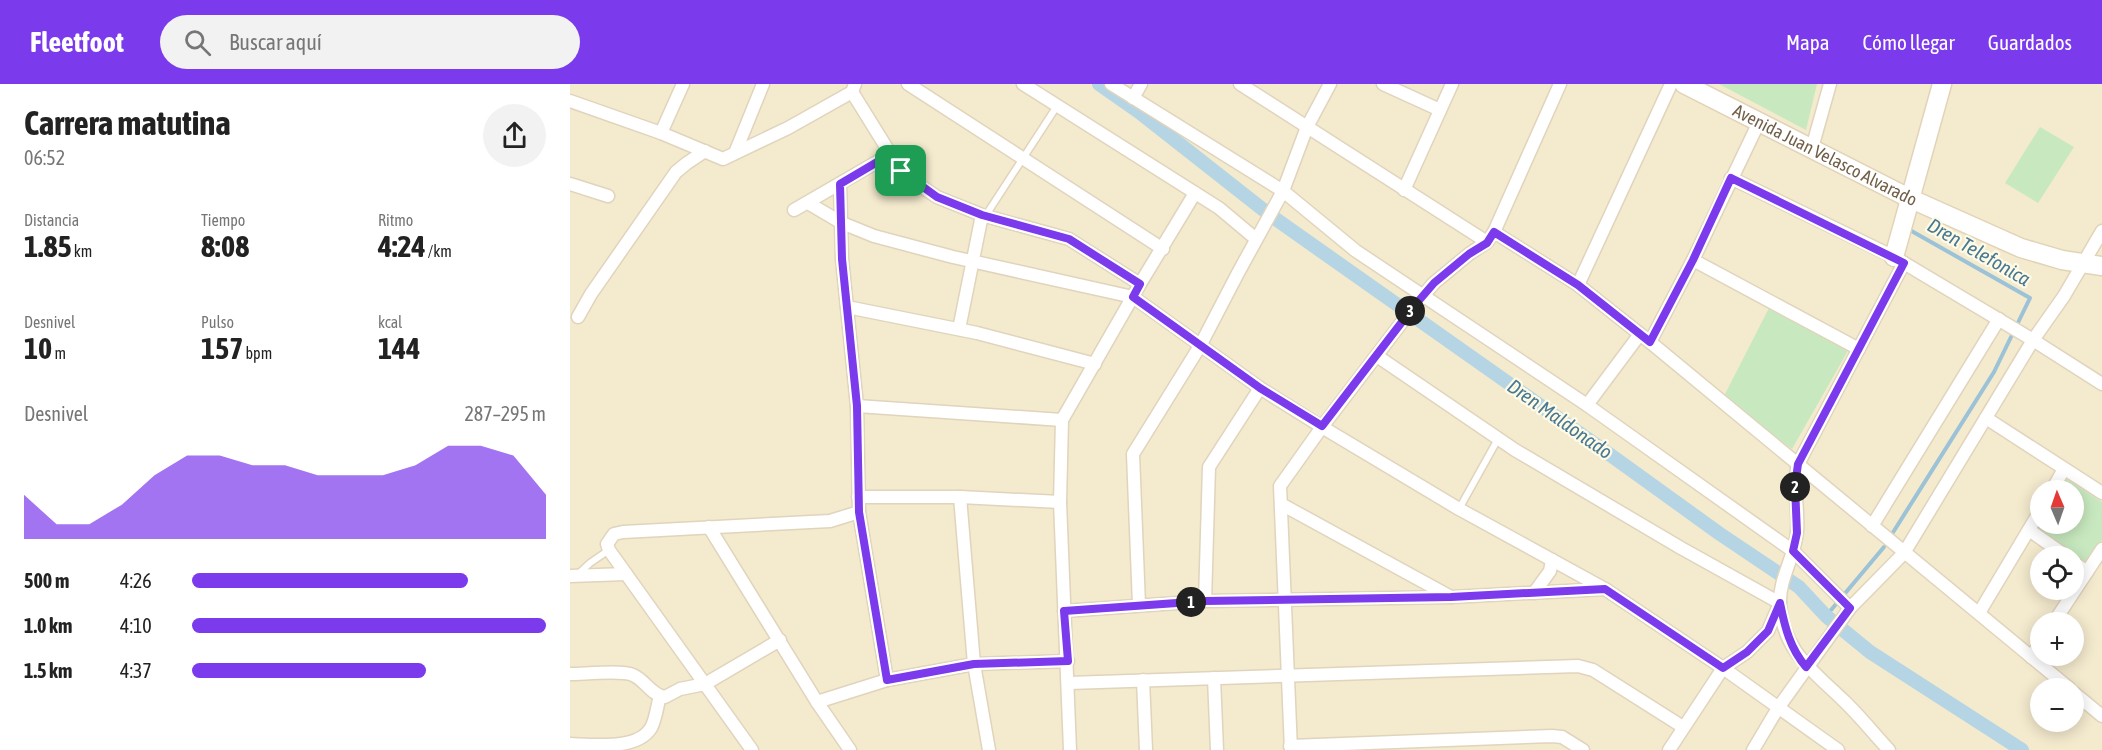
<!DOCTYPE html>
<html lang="es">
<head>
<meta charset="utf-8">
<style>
  :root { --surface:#fff; --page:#f2f2f2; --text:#222; --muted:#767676; --accent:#7c3aed }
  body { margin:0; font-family:"Asap Condensed",sans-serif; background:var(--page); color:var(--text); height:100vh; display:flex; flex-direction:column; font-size:22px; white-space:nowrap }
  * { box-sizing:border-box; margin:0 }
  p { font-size:20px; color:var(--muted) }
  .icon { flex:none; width:33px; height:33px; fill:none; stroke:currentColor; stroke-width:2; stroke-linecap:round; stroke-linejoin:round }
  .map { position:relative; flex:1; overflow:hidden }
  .panel { display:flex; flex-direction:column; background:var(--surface); width:570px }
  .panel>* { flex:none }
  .needle { width:39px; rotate:358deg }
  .controls { position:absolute; left:1460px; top:396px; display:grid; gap:12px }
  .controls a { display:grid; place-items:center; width:54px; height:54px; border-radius:50%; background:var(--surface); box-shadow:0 3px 15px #0003; font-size:30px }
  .pin { position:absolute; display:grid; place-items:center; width:51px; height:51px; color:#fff; margin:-26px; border-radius:12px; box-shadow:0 3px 9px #0006 }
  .km { position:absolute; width:30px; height:30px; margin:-15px; border-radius:50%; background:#222; color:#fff; font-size:16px; line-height:30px; text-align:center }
  .round { display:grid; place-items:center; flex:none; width:63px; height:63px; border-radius:32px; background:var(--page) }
  .overview { display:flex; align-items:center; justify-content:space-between; height:102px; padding:0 24px }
  h1 { font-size:33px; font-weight:700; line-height:45px }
  .metrics { display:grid; grid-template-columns:repeat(3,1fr); gap:9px; height:102px; padding:6px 24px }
  .metrics div { display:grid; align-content:center }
  .metrics b { font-size:30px; font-weight:700 }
  .metrics small { font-size:16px; font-weight:400 }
  .metrics p { font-size:16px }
  .chart { height:168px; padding:12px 24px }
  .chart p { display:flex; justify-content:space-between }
  .chart svg { width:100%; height:108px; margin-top:6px; fill:var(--accent); opacity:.7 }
  ul { padding:0 24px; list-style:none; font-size:20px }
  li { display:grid; grid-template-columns:96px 72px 1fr; align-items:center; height:45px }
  li i { height:15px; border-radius:8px; background:var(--accent) }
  header { display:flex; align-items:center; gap:36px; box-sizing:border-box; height:84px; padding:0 30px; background:var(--accent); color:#fff }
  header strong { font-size:28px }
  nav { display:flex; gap:33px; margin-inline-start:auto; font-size:21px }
  .search { width:420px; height:54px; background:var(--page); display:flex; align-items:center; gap:15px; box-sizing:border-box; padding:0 21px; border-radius:33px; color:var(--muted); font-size:22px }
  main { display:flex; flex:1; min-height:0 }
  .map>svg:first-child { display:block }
</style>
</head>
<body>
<header>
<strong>Fleetfoot</strong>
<div class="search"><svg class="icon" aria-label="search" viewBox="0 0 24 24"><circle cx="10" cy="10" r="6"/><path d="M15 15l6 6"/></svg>Buscar aquí</div>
<nav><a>Mapa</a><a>Cómo llegar</a><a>Guardados</a></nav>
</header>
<main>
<section class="panel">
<div class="overview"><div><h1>Carrera matutina</h1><p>06:52</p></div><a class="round"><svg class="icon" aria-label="share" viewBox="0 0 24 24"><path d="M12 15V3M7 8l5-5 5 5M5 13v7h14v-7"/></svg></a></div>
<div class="metrics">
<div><p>Distancia</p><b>1.85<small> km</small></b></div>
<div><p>Tiempo</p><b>8:08</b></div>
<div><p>Ritmo</p><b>4:24<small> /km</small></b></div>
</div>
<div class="metrics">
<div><p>Desnivel</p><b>10<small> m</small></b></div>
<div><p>Pulso</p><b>157<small> bpm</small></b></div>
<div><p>kcal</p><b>144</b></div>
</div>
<div class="chart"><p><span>Desnivel</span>287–295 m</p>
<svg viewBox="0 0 160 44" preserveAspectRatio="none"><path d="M0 44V26L10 38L20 38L30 30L40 18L50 10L60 10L70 14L80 14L90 18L100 18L110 18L120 14L130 6L140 6L150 10L160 26V44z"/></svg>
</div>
<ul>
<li><b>500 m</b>4:26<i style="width:78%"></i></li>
<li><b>1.0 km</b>4:10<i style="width:100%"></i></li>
<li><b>1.5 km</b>4:37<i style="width:66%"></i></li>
</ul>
</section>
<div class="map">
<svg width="1532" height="666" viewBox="0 0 1532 666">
  <rect width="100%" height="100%" fill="#fcf7e0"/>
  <!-- residential -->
  <path fill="#f4eace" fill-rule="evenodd" d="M 0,0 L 1532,0 L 1532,666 L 0,666 ZM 1470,406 L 1503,406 L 1503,440 L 1470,440 ZM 1470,472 L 1503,472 L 1503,506 L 1470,506 ZM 1470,538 L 1503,538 L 1503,572 L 1470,572 ZM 1470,604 L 1503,604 L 1503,638 L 1470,638 Z"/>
  <!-- green -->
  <g fill="#c8e9bf">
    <polygon points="1149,0 1247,0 1236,46"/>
    <polygon points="1470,43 1504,63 1468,119 1435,99"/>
    <polygon points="1199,224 1279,265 1222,365 1153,314"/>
    <polygon points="1496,395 1532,418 1532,456 1516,481 1467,443 1470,439 1503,440 1503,406 1489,406"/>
  </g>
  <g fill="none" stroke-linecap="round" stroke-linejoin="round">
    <!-- stream -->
    <g stroke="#9bc2d7" stroke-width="4">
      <polyline points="1322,450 1424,288 1460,214 1338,145"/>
      <polyline points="1256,532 1314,463"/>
    </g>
    <!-- canal -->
    <polyline stroke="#b5d5e5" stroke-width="14" points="529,0 569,28 700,131 1046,375 1150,450 1229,503 1256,532 1300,568 1452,666"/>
    <defs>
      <g id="lane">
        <polyline points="416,131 487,22"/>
        <polyline points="889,425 928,355"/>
        <polyline points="7,491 20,479 39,466"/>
      </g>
      <g id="street">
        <polyline points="338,0 593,165"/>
        <polyline points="453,0 649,124 686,155"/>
        <polyline points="541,0 713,107 786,167 1017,321 1223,467 1280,524"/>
        <polyline points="670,0 917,158"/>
        <polyline points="813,0 870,26"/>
        <polyline points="282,8 331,87 346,99 367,113 412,131 499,155 570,200"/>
        <polyline points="563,14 571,0"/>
        <polyline points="0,17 91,49 153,75 218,44 282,8 285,0"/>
        <polyline points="91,49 113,0"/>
        <polyline points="1242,64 1260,0"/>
        <polyline points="165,69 193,0"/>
        <polyline points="1161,94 1324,173 1463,256 1532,300"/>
        <polyline points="0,100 38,112"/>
        <polyline points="270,100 272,175 287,322 289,428 317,596"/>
        <polyline points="834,106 882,0"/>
        <polyline points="238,119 272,139 304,152 383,173 563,213 690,304 752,343 889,425 1035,505 1153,584 1268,666"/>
        <polyline points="224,126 319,71"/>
        <polyline points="924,148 1008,201 1080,258 1499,604"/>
        <polyline points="1123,176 1289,265"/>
        <polyline points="1008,201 1101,0"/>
        <polyline points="277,223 407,249 525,280"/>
        <polyline points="8,233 21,210 106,88 117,79 135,67"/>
        <polyline points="389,245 412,131"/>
        <polyline points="1080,258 1123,176 1189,38"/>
        <polyline points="807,272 945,366 1111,464 1210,519 1198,547 1177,568 1153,584 1099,666"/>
        <polyline points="1017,321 1070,250"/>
        <polyline points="287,322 492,336"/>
        <polyline points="1416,334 1532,409"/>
        <polyline points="1482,406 1494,385"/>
        <polyline points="288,413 390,413 490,418"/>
        <polyline points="390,413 404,580 419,666"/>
        <polyline points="711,420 881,513"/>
        <polyline points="1302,442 1429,235"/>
        <polyline points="139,443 247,618 280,666"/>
        <polyline points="1459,446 1496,472"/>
        <polyline points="1503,478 1517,488"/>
        <polyline points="0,492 56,490"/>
        <polyline points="964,509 980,487 982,476"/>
        <polyline points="635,517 639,383 690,304"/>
        <polyline points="569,521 563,370 630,262 668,189 713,107 737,43 760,0"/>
        <polyline points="494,527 635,517 881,513 1034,505"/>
        <polyline points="1409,529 1470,427"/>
        <polyline points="1484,538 1532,465"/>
        <polyline points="1461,573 1470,560"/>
        <path d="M 0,590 C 14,590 52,586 63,591 C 75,596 81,611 95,613 L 110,605 L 135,600 L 210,556"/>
        <polyline points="644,594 647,666"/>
        <polyline points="573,596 576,666"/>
        <polyline points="499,599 1008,582 1023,586 1113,643"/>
        <polyline points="1503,608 1532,632"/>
        <polyline points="247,618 317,596 404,580 498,577"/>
        <path d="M 0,660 C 27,661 67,666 81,644 C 86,635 87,622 90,612"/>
        <polyline points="720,662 982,652 992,653 1013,666"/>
        <polyline points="182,666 39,466 37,460 44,450 53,448 260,437 289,428"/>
        <polyline points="500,666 490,418 492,336 570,200 625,109"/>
        <polyline points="721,666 710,402 752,343 845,221 864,199 899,170 917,158 924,148 990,0"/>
        <polyline points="1183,666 1208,624 1280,524 1334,469 1463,256 1494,212 1532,147"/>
        <path d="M 1319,666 C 1304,650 1289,631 1273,616 C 1242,586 1212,566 1210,519 C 1209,495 1225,472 1227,448 C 1229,425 1222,402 1228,380 L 1334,179"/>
      </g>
      <g id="secondary">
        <path id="s1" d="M 1114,0 L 1339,114 L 1451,164 L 1492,176 L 1532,182"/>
        <polyline points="1324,173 1372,0"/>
      </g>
    </defs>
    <!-- lane casing -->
    <use href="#lane" stroke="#e0d4bc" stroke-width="9"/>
    <!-- street casing -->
    <use href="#street" stroke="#e0d4bc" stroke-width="15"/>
    <!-- secondary casing -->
    <use href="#secondary" stroke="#e2d3b7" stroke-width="21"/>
    <!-- lane -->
    <use href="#lane" stroke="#fff" stroke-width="6"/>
    <!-- street -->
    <use href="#street" stroke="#fff" stroke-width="12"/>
    <!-- secondary -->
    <use href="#secondary" stroke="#fff" stroke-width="18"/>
  </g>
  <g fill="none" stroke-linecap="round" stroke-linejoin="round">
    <defs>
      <path id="route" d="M 319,71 L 331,87 L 367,113 L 412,131 L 499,155 L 570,200 L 563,213 L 690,304 L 752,342 L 845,221 L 864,199 L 899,170 L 917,159 L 924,148 L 1008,201 L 1080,258 L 1123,176 L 1161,94 L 1334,179 L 1228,380 L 1225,402 L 1227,449 L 1223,467 L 1280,524 L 1236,583 C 1220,564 1215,544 1210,519 L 1198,547 L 1177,568 L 1153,584 L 1035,505 L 881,513 L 635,517 L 494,527 L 498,577 L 404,580 L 317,596 L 289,428 L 287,322 L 272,175 L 270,100 Z"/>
    </defs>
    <!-- route casing -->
    <use href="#route" stroke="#fff" stroke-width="12"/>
    <!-- route -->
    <use href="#route" stroke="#7c3aed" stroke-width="8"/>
  </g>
  <g text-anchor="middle" stroke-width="4.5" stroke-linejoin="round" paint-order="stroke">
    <!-- street labels -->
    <g font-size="18" fill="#725f47" stroke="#fffae6">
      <text dy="6" stroke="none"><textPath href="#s1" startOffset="158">Avenida Juan Velasco Alvarado</textPath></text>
    </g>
    <!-- water labels -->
    <g font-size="20" font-style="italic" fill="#477994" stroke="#fffae6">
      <text transform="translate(1409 168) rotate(30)" y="7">Dren Telefonica</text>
      <text transform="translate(990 335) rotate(35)" y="7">Dren Maldonado</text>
    </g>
  </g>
</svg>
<div class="controls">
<a><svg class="needle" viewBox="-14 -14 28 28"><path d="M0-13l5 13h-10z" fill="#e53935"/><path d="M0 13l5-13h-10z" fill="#767676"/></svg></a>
<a><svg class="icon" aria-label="locate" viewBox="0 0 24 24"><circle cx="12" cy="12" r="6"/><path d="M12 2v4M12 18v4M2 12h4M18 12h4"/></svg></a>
<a>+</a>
<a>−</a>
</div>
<div class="pin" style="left:331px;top:87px;background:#1e9e55"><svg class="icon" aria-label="arrive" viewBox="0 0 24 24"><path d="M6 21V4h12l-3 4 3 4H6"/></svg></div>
<b class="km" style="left:621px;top:518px">1</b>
<b class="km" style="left:1225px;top:403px">2</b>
<b class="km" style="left:840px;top:227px">3</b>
</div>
</main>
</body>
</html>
